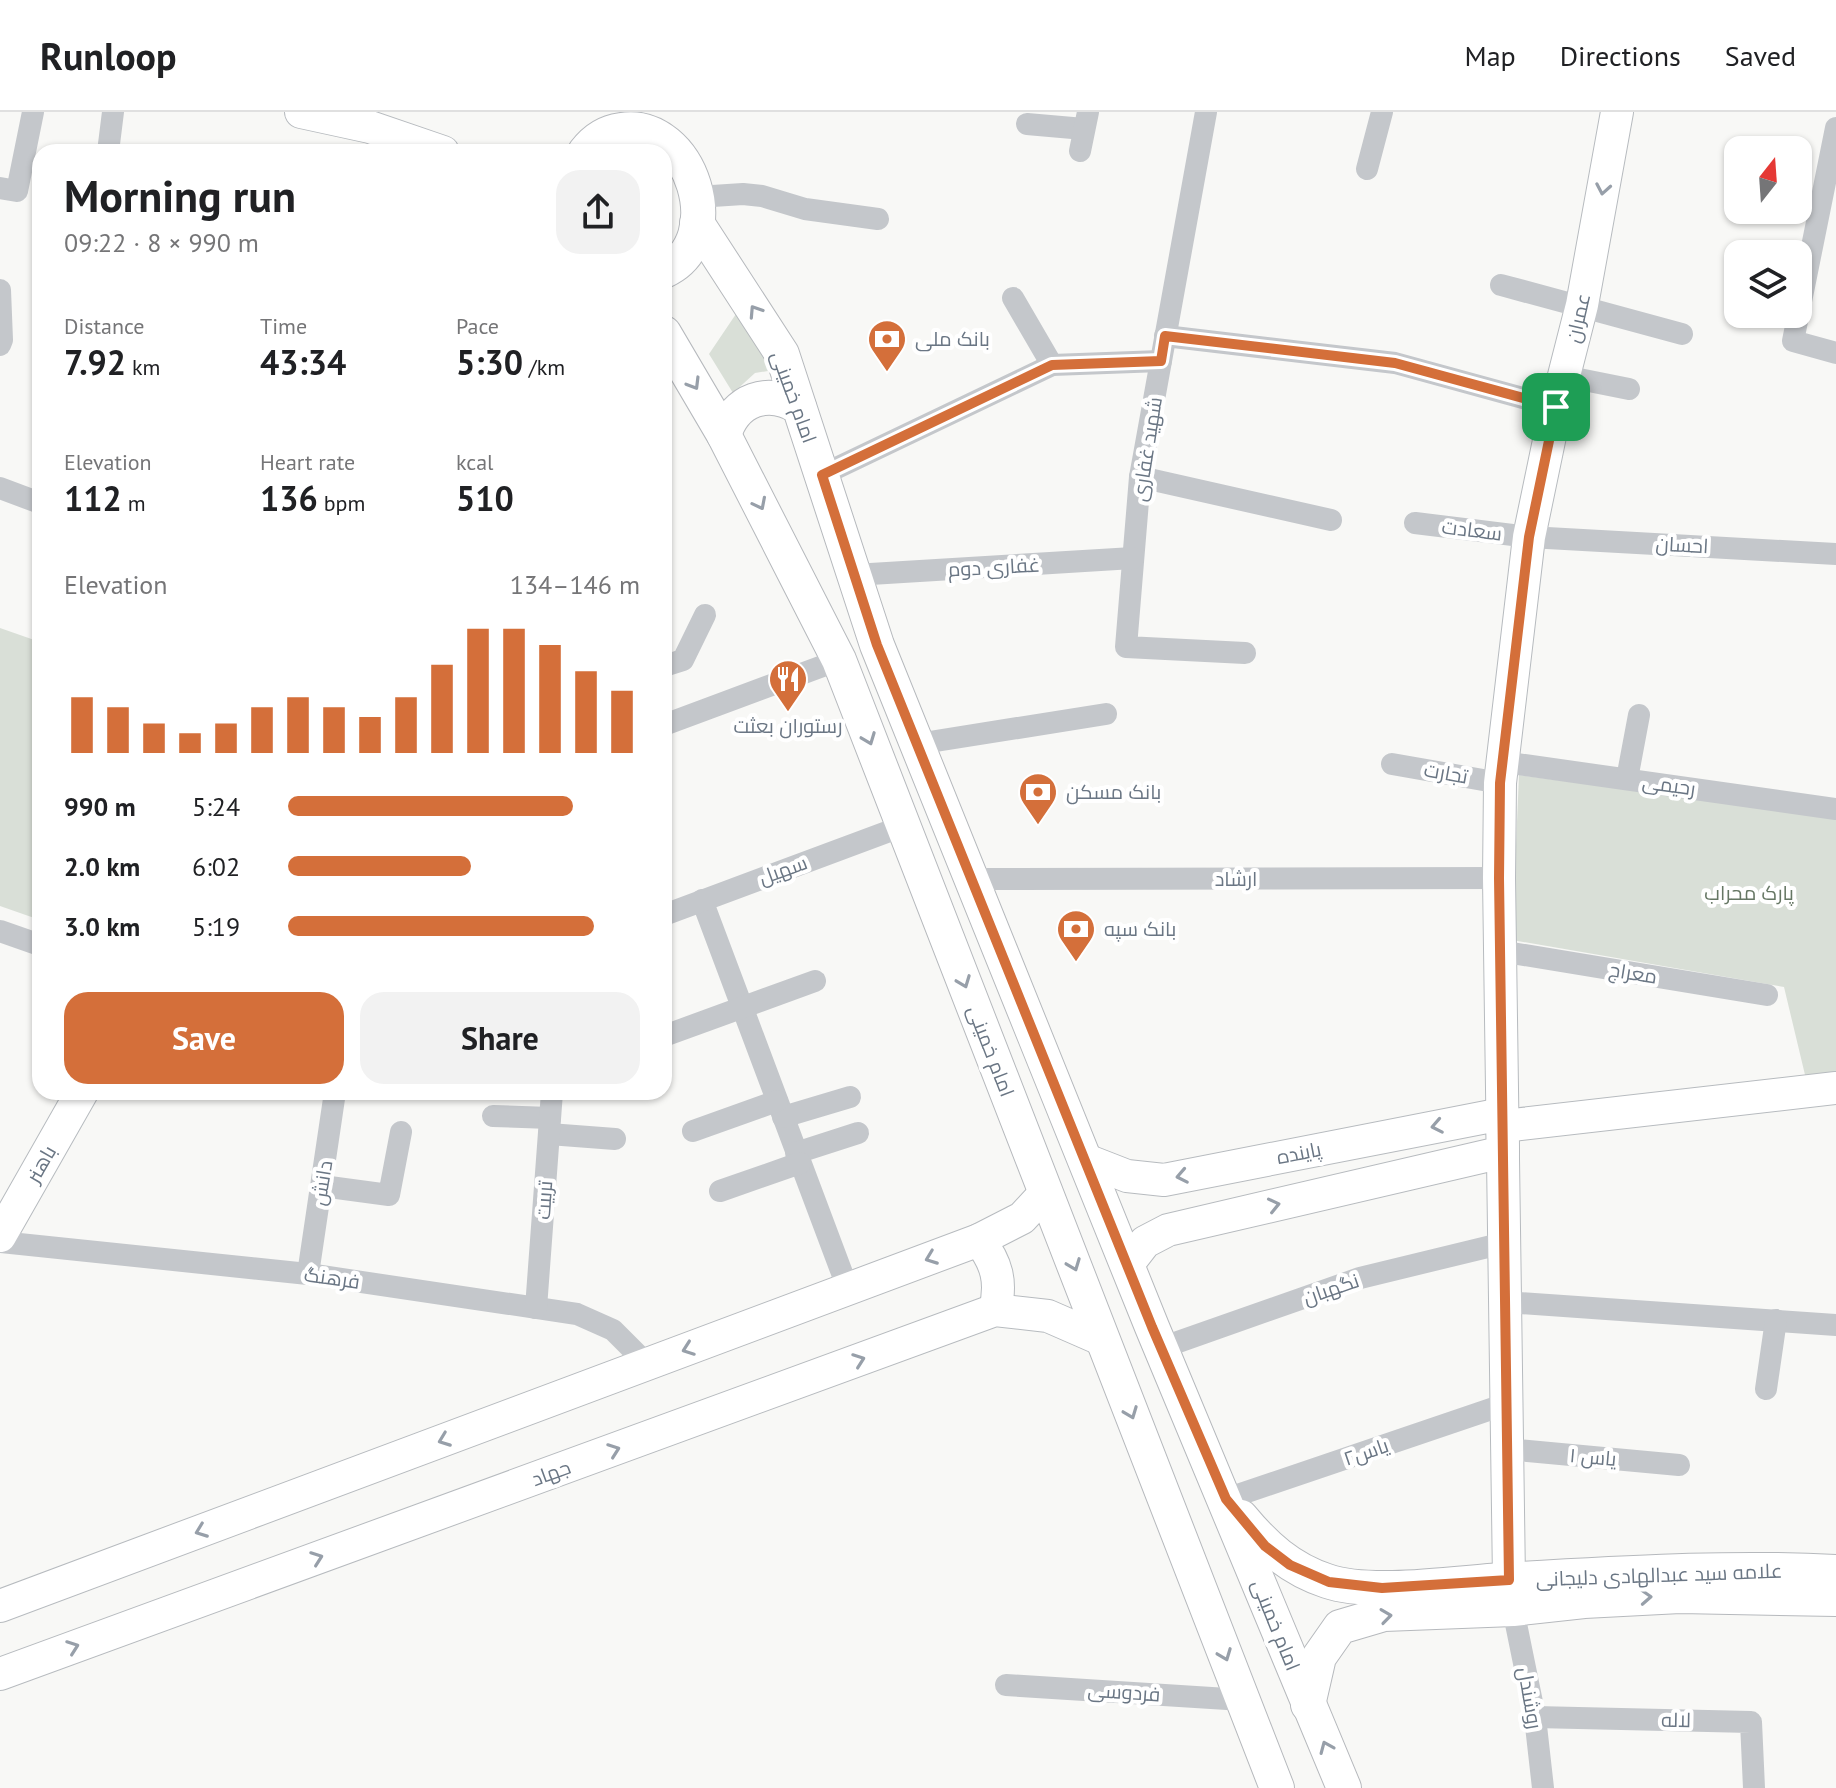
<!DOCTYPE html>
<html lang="en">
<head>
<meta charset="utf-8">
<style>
  :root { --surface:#fff; --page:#f2f2f2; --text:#202124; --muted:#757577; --line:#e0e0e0; --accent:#d46f3a }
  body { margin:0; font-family:"PT Sans",Cairo,sans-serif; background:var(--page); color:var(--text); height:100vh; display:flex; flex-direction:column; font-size:30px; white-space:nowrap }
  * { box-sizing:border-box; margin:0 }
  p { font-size:26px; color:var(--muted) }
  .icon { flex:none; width:44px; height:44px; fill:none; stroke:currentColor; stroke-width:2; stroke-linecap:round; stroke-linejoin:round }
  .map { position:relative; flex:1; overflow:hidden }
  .side { position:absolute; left:32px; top:32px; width:640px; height:956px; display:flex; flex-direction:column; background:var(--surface); border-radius:24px; box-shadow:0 2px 6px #0004 }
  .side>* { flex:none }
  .needle { width:52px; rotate:17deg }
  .controls { position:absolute; left:1724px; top:24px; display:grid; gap:16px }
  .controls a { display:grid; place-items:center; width:88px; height:88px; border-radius:16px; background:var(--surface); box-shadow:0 2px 6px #0004; font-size:40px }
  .pin { position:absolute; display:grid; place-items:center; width:68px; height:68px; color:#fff; margin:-34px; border-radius:16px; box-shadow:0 4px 12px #0006 }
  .round { display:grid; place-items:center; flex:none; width:84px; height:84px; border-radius:24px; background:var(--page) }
  .summary { display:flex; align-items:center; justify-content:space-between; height:136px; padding:0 32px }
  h1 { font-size:44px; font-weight:700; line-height:60px }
  .figures { display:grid; grid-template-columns:repeat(3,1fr); gap:12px; height:136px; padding:8px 32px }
  .figures div { display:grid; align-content:center }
  .figures b { font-size:34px; font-weight:700 }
  .figures small { font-size:22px; font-weight:400 }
  .figures p { font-size:22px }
  .chart { height:224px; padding:16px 32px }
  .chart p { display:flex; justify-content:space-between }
  .chart svg { width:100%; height:144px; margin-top:8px; stroke:var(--accent); stroke-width:6 }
  .primary-button { display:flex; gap:16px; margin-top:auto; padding:16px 32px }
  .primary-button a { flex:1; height:92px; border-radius:24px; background:var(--accent); color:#fff; font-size:32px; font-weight:700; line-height:92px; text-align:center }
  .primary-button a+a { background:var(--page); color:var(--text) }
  ul { padding:0 32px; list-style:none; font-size:26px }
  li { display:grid; grid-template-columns:128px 96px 1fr; align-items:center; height:60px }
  li i { height:20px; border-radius:10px; background:var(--accent) }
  header { display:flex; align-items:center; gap:48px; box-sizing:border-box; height:112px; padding:0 40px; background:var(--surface); border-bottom:2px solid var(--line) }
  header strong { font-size:38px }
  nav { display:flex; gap:44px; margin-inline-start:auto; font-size:28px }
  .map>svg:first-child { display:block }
</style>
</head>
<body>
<header>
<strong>Runloop</strong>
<nav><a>Map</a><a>Directions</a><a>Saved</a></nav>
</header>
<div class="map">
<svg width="1836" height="1676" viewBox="0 0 1836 1676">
  <rect width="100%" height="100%" fill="#f8f8f6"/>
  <!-- green -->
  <g fill="#d9dfd7">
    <polygon points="738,199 774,258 755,261 733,281 709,242"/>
    <polygon points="0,516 40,530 40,808 0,794"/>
    <polygon points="1519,663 1836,705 1836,964 1806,967 1784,875 1512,828"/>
  </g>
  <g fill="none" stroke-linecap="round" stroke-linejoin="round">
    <defs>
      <g id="secondary">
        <polyline points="301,0 370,15 443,40"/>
        <polyline points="1504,1014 1836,976"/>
        <polyline points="1086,1048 1127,1064 1164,1068 1502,1002 1503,1040 1168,1118 1145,1130 1128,1152"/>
        <polyline points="0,1124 82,980"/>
        <path d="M 979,1128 C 997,1151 1002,1170 995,1198"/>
        <polyline points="1509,1468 1499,766 1500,671 1529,425 1556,295 1582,193 1617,0"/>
        <polyline points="0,1494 979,1128 1022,1106 1046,1080"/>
        <polyline points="0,1562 995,1198 1048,1204 1103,1228"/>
      </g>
      <g id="primary">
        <path d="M 585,40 C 594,28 606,20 621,18 C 692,7 730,129 664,159"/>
        <polyline points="697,111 782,242 877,533 1152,1215 1344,1676"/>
        <polyline points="664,221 724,323 839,548 1277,1676"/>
        <path d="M 724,323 C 735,287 768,276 799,295"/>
        <path d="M 1241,1405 C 1265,1434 1290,1457 1327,1469 C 1370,1484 1455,1471 1502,1468 C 1613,1462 1725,1454 1836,1460"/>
        <polyline points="1308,1593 1319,1545 1340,1515 1384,1502 1513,1497 1584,1489 1680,1484 1836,1487"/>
      </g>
    </defs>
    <!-- secondary casing -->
    <use href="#secondary" stroke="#b7bbbf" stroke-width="34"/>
    <!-- primary casing -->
    <use href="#primary" stroke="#b6b9bd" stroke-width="36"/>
    <!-- street -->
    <g stroke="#c4c7cb" stroke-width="22">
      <polyline points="1206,0 1140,365 1126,535 1245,541"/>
      <polyline points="1027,12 1084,17"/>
      <polyline points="1836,16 1793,229 1836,241"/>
      <polyline points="1080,39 1088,0"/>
      <polyline points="108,40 113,0"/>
      <polyline points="1367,57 1382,0"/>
      <polyline points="0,76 17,79 33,0"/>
      <polyline points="697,85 743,82 762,84 805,97 878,107"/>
      <polyline points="1501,173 1682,222"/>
      <polyline points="0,178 2,228 0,233"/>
      <polyline points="1013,186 1052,253"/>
      <polyline points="1165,224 1395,251 1556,295"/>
      <polyline points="1564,264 1629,277"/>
      <polyline points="822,363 1052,253 1161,249"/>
      <polyline points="1140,365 1331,408"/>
      <polyline points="0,376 40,391"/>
      <polyline points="1415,411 1529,425 1836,442"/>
      <polyline points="854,463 1133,446"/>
      <polyline points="664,554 683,548 705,503"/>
      <polyline points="664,613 839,548"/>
      <polyline points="917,632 1106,602"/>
      <polyline points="1503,650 1836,697"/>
      <polyline points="1392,652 1500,671"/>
      <polyline points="1627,667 1639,603"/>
      <polyline points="972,767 1499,766"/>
      <polyline points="702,788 848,1177"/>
      <polyline points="664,803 903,714"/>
      <polyline points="0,819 40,833"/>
      <polyline points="1500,839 1767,883"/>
      <polyline points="664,924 815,869"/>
      <polyline points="493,1004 550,1006"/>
      <polyline points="783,1005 850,985"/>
      <polyline points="693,1019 777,989"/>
      <polyline points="549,1022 615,1027"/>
      <polyline points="796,1041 858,1021"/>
      <polyline points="322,1074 389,1083 401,1020"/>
      <polyline points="720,1079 800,1051"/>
      <polyline points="0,1130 308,1162 577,1202 613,1218 647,1252"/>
      <polyline points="308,1162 335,980"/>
      <polyline points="1505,1190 1836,1213"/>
      <polyline points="536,1196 552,980"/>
      <polyline points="1161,1236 1360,1166 1504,1131"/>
      <polyline points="1766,1277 1776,1208"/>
      <polyline points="1507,1337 1679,1353"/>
      <polyline points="1226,1387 1506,1292"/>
      <polyline points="1513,1497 1535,1605 1543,1676"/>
      <polyline points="1006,1573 1243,1588"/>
      <polyline points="1535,1605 1751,1610 1754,1676"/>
    </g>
    <!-- secondary -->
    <use href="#secondary" stroke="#fff" stroke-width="32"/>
    <!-- primary -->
    <use href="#primary" stroke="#fff" stroke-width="34"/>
  </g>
  <!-- one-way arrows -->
  <defs><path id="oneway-chevron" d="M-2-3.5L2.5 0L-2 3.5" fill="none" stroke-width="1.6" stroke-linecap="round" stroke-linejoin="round" transform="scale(2)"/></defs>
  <g stroke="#979fa9">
    <use href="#oneway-chevron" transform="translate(1603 77) rotate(100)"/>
    <use href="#oneway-chevron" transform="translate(755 199) rotate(-123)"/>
    <use href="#oneway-chevron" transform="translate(694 272) rotate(59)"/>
    <use href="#oneway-chevron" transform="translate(760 392) rotate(63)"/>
    <use href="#oneway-chevron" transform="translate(869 627) rotate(69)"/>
    <use href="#oneway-chevron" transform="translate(964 870) rotate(69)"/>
    <use href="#oneway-chevron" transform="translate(1437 1014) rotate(169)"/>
    <use href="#oneway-chevron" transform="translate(1182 1064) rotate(169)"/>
    <use href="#oneway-chevron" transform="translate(1274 1093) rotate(-13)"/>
    <use href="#oneway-chevron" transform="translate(931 1146) rotate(159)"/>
    <use href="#oneway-chevron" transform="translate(1074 1153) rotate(69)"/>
    <use href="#oneway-chevron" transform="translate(688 1237) rotate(160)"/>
    <use href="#oneway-chevron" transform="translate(859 1248) rotate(-20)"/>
    <use href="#oneway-chevron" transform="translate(1131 1301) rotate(69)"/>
    <use href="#oneway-chevron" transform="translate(444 1328) rotate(159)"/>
    <use href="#oneway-chevron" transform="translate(614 1338) rotate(-20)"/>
    <use href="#oneway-chevron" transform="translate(201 1419) rotate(159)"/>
    <use href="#oneway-chevron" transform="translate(317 1446) rotate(-20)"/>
    <use href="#oneway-chevron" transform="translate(1646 1485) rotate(-3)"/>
    <use href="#oneway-chevron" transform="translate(1386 1504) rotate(-8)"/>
    <use href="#oneway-chevron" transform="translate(73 1535) rotate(-20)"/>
    <use href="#oneway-chevron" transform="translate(1225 1543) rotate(69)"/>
    <use href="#oneway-chevron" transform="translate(1326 1635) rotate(-113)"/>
  </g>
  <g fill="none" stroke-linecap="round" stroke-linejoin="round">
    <defs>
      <polygon id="route" points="1165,224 1395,251 1556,295 1529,425 1500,671 1499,766 1509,1468 1382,1476 1329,1470 1290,1453 1265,1434 1226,1387 1152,1215 877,533 822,363 1052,253 1161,249"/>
    </defs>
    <!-- route casing -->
    <use href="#route" stroke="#fff" stroke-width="16"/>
    <!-- route -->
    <use href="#route" stroke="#d46f3a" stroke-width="10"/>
  </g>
  <!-- icons -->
  <defs>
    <symbol id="bank-pin" viewBox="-11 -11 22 30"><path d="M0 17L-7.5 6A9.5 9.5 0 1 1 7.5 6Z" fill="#d46f3a" stroke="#fff"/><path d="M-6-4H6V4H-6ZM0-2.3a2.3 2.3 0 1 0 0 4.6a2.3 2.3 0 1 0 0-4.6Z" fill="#fff"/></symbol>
    <symbol id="restaurant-pin" viewBox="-11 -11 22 30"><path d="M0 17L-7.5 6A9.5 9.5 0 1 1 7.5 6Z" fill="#d46f3a" stroke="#fff"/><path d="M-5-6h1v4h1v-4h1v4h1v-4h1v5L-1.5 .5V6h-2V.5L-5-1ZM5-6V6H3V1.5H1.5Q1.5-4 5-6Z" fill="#fff"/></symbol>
  </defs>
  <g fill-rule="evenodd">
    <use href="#bank-pin" x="865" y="205" width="44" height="60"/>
    <use href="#restaurant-pin" x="766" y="545" width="44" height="60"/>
    <use href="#bank-pin" x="1016" y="658" width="44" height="60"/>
    <use href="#bank-pin" x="1054" y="795" width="44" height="60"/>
  </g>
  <g text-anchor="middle" stroke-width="8" stroke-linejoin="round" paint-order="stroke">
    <!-- street labels -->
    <g font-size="20" fill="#6a7684" stroke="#fff">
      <text transform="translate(1578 206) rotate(-77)" y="7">عمران</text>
      <text transform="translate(794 285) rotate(70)" y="7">امام خمینی</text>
      <text transform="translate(1147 337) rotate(-81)" y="7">شهید غفاری</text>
      <text transform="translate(1472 418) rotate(7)" y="7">سعادت</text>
      <text transform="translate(1682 433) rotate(3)" y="7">احسان</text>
      <text transform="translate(994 455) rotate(-3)" y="7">غفاری دوم</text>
      <text transform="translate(1446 661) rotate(10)" y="7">تجارت</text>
      <text transform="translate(1669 673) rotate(8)" y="7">رحیمی</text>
      <text transform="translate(783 758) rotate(-20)" y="7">سهیل</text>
      <text x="1236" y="774">ارشاد</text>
      <text transform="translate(1633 861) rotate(9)" y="7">معراج</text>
      <text transform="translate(991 939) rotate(69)" y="7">امام خمینی</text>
      <text transform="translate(1299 1041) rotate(-11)" y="7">پاینده</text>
      <text transform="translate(41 1052) rotate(-60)" y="7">باهنر</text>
      <text transform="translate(322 1071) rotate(-81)" y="7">دانش</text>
      <text transform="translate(544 1088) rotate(-86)" y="7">تربیت</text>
      <text transform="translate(332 1166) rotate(8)" y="7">فرهنگ</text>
      <text transform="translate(1331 1177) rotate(-19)" y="7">نگهبان</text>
      <text transform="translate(1366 1340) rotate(-19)" y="7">یاس۲</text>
      <text transform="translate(1593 1345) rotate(5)" y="7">یاس ۱</text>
      <text transform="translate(551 1361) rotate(-20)" y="7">جهاد</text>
      <text transform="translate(1659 1463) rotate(-2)" y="7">علامه سید عبدالهادی دلیجانی</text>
      <text transform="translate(1276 1513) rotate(68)" y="7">امام خمینی</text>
      <text transform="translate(1124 1580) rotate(4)" y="7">فردوسی</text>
      <text transform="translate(1530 1586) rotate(80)" y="7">روشندل</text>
      <text transform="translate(1676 1608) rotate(1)" y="7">لاله</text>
    </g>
    <!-- poi labels -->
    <g font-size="20" fill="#6a7684" stroke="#fff" text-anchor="start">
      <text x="915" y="234">بانک ملی</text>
      <text x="788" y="621" text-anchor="middle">رستوران بعثت</text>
      <text x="1066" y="687">بانک مسکن</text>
      <text x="1104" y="824">بانک سپه</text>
    </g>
    <!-- park labels -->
    <g font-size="20" fill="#667764" stroke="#fff">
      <text x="1749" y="788">پارک محراب</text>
    </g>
  </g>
</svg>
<div class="controls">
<a><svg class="needle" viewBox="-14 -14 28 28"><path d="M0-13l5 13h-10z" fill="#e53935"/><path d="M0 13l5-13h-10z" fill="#757577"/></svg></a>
<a><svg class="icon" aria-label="layers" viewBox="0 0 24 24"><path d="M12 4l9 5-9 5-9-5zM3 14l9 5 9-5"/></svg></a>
</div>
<div class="pin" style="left:1556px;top:295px;background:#1e9e55"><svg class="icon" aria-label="arrive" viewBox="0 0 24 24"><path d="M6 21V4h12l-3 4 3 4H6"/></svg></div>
<section class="side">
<div class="summary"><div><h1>Morning run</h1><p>09:22 · 8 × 990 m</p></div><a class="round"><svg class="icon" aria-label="share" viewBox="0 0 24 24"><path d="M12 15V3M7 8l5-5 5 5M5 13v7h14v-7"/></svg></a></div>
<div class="figures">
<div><p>Distance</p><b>7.92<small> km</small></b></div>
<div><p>Time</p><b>43:34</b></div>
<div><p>Pace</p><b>5:30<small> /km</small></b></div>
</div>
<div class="figures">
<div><p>Elevation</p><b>112<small> m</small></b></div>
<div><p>Heart rate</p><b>136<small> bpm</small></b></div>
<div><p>kcal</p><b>510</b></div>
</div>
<div class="chart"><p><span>Elevation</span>134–146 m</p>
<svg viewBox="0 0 160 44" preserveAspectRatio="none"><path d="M5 44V27M15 44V30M25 44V35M35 44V38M45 44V35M55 44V30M65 44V27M75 44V30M85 44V33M95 44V27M105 44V17M115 44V6M125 44V6M135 44V11M145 44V19M155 44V25"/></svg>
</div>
<ul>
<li><b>990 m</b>5:24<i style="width:81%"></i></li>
<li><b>2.0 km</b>6:02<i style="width:52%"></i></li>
<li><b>3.0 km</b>5:19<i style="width:87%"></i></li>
</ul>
<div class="primary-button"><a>Save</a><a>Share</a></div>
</section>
</div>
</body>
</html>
